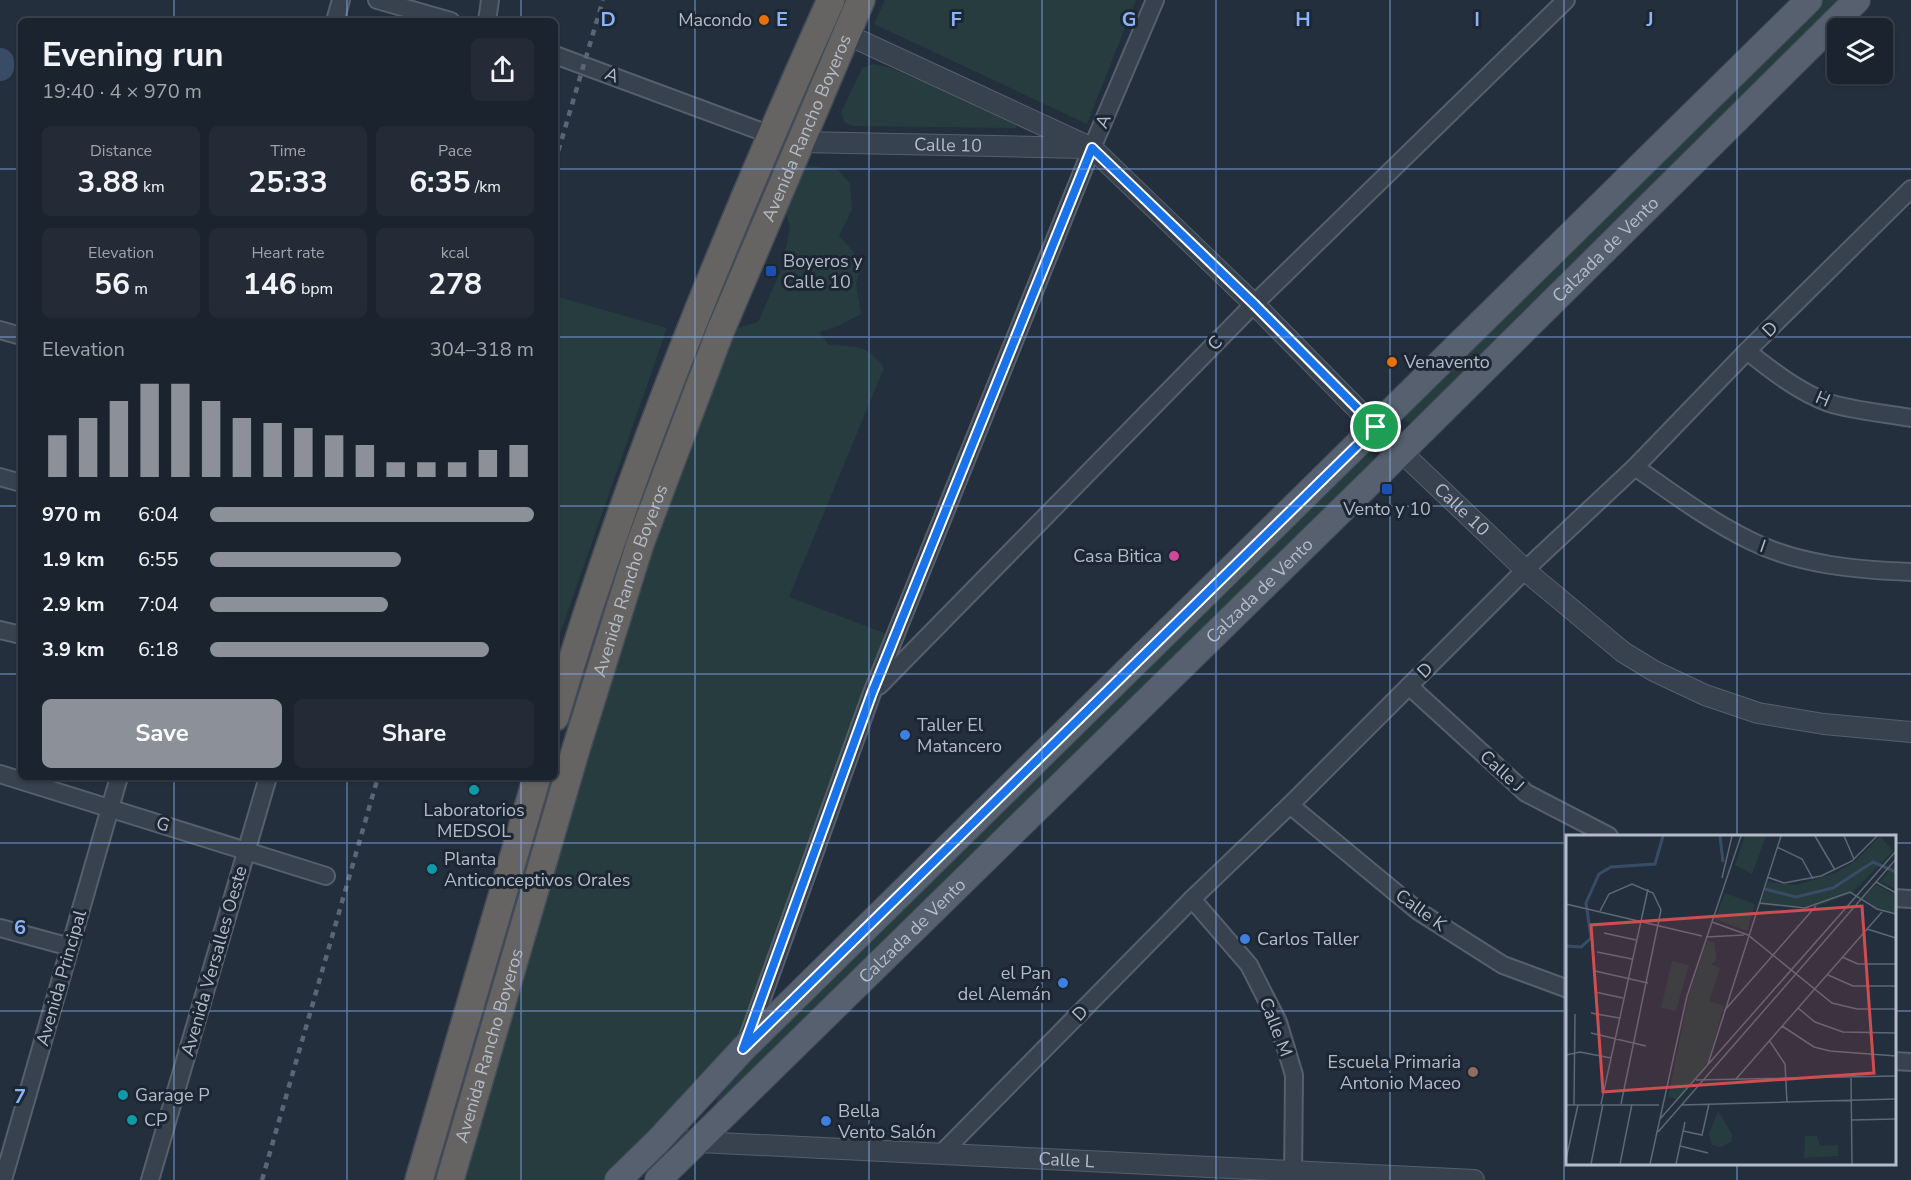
<!DOCTYPE html>
<html lang="en">
<head>
<meta charset="utf-8">
<style>
  :root { --surface:#1b232e; --page:#242b36; --text:#f1f3f6; --muted:#a0a4aa; --line:#39404a; --accent:#8c9099 }
  body { margin:0; font-family:"Nunito Sans",sans-serif; background:var(--page); color:var(--text); height:100vh; display:flex; flex-direction:column; font-size:22px; white-space:nowrap }
  * { box-sizing:border-box; margin:0 }
  p { font-size:20px; color:var(--muted) }
  .icon { flex:none; width:33px; height:33px; fill:none; stroke:currentColor; stroke-width:2; stroke-linecap:round; stroke-linejoin:round }
  .map { position:relative; flex:1; overflow:hidden }
  .side { position:absolute; left:18px; top:18px; width:540px; height:762px; display:flex; flex-direction:column; background:var(--surface); border-radius:9px; box-shadow:0 2px 4px #0004,0 0 0 2px var(--line) }
  .side>* { flex:none }
  .tools { position:absolute; left:1827px; top:18px; display:grid; gap:12px }
  .tools a { display:grid; place-items:center; width:66px; height:66px; border-radius:9px; background:var(--surface); box-shadow:0 2px 4px #0004,0 0 0 2px var(--line); font-size:30px }
  .pin { position:absolute; display:grid; place-items:center; width:51px; height:51px; color:#fff; margin:-26px; border:3px solid #fff; border-radius:50%; box-shadow:0 2px 6px #0007 }
  .round { display:grid; place-items:center; flex:none; width:63px; height:63px; border-radius:9px; background:var(--page) }
  .headline { display:flex; align-items:center; justify-content:space-between; height:102px; padding:0 24px }
  h1 { font-size:33px; font-weight:700; line-height:45px }
  .metrics { display:grid; grid-template-columns:repeat(3,1fr); gap:9px; height:102px; padding:6px 24px }
  .metrics div { display:grid; align-content:center; border-radius:9px; background:var(--page); text-align:center }
  .metrics b { font-size:30px; font-weight:700 }
  .metrics small { font-size:16px; font-weight:400 }
  .metrics p { font-size:16px }
  .chart { height:168px; padding:12px 24px }
  .chart p { display:flex; justify-content:space-between }
  .chart svg { width:100%; height:108px; margin-top:6px; stroke:var(--accent); stroke-width:6 }
  .action { display:flex; gap:12px; margin-top:auto; padding:12px 24px }
  .action a { flex:1; height:69px; border-radius:9px; background:var(--accent); color:#fff; font-size:24px; font-weight:700; line-height:69px; text-align:center }
  .action a+a { background:var(--page); color:var(--text) }
  ul { padding:0 24px; list-style:none; font-size:20px }
  li { display:grid; grid-template-columns:96px 72px 1fr; align-items:center; height:45px }
  li i { height:15px; border-radius:8px; background:var(--accent) }
  .map>svg:first-child { display:block }
</style>
</head>
<body>
<div class="map">
<svg width="1911" height="1180" viewBox="0 0 1911 1180">
  <rect width="100%" height="100%" fill="#242f3e"/>
  <!-- green -->
  <g fill="#263c3f">
    <polygon points="885,0 1136,0 1087,124 874,24"/>
    <polygon points="1817,0 1841,0 1415,424 1405,421 1404,411"/>
    <polygon points="874,64 890,68 1015,120 1018,125 1016,128 1009,128 855,126 845,123 841,113 862,68"/>
    <path d="M 808,166 L 837,169 L 850,183 L 852,209 L 839,236 L 853,251 L 860,270 L 856,284 L 861,314 L 838,326 L 819,332 L 829,345 C 855,347 868,344 884,368 L 789,597 L 895,637 L 743,1049 L 618,1180 L 451,1180 L 655,536 L 737,328 L 758,322 L 782,268 L 790,228 L 785,207 L 800,168 Z"/>
    <polygon points="555,296 667,328 555,648"/>
    <polygon points="1367,451 1373,454 1374,462 715,1114 717,1095 726,1081"/>
  </g>
  <g fill="none" stroke-linecap="round" stroke-linejoin="round">
    <!-- river -->
    <polyline stroke="#394c67" stroke-width="28" points="0,62 0,67"/>
    <defs>
      <g id="minor">
        <polyline points="377,0 451,21"/>
        <polyline points="335,21 341,0"/>
        <polyline points="487,21 490,0"/>
        <polyline points="555,55 771,135"/>
        <polyline points="0,330 21,336"/>
        <path d="M 1747,351 C 1772,371 1799,392 1829,403 C 1855,411 1884,413 1911,418"/>
        <path d="M 1635,467 C 1672,493 1710,521 1751,541 C 1799,565 1858,570 1911,572"/>
        <polyline points="0,477 21,483"/>
        <polyline points="0,630 21,635"/>
        <polyline points="879,686 1252,306 1566,0"/>
        <polyline points="1409,686 1526,793 1609,836"/>
        <polyline points="0,774 326,876"/>
        <polyline points="1290,805 1418,911 1503,965 1568,989"/>
        <polyline points="1894,898 1911,899"/>
        <polyline points="1192,899 1249,965 1278,1022 1294,1075 1293,1180"/>
        <polyline points="0,928 70,947"/>
        <polyline points="747,1040 872,693 1092,148 1155,0"/>
        <polyline points="1894,1061 1911,1062"/>
        <polyline points="941,1154 1192,899 1290,805 1526,569 1635,467 1747,351 1911,189"/>
        <polyline points="3,1180 119,777"/>
        <polyline points="150,1180 268,777"/>
      </g>
      <g id="tertiary">
        <path id="s1" d="M 848,35 L 1092,148 L 1254,304 L 1375,427 L 1533,577 L 1623,652 L 1654,671 L 1705,695 L 1758,713 L 1824,724 L 1911,732"/>
        <path id="s2" d="M 802,142 L 1084,148"/>
        <path id="s3" d="M 659,1140 L 1474,1180"/>
      </g>
      <g id="primary">
        <polyline points="618,1180 659,1140 743,1049 1809,0"/>
        <path id="s4" d="M 658,1180 L 1401,452 L 1857,0"/>
      </g>
      <g id="trunk">
        <path d="M 555,717 C 627,473 727,232 831,0"/>
        <polyline points="419,1180 537,777"/>
        <path id="s5" d="M 450,1180 L 576,749 L 640,544 L 720,332 L 861,0"/>
      </g>
    </defs>
    <!-- minor casing -->
    <use href="#minor" stroke="#565f6c" stroke-width="20"/>
    <!-- tertiary casing -->
    <use href="#tertiary" stroke="#565f6c" stroke-width="22"/>
    <!-- primary casing -->
    <use href="#primary" stroke="#414a57" stroke-width="28"/>
    <!-- trunk casing -->
    <use href="#trunk" stroke="#434c59" stroke-width="30"/>
    <!-- minor -->
    <use href="#minor" stroke="#38414e" stroke-width="16"/>
    <!-- tertiary -->
    <use href="#tertiary" stroke="#38414e" stroke-width="20"/>
    <!-- primary -->
    <use href="#primary" stroke="#56606e" stroke-width="26"/>
    <!-- trunk -->
    <use href="#trunk" stroke="#656462" stroke-width="27"/>
    <!-- rail -->
    <g stroke="#5a6575" stroke-width="4.5" stroke-dasharray="6 6" stroke-linecap="butt">
      <polyline points="555,162 603,0"/>
      <polyline points="262,1180 378,777"/>
    </g>
  </g>
  <g fill="none" stroke-linecap="round" stroke-linejoin="round">
    <defs>
      <polygon id="route" points="1092,148 1254,304 1376,427 743,1049 872,693"/>
    </defs>
    <!-- route casing -->
    <use href="#route" stroke="#fff" stroke-width="12"/>
    <!-- route -->
    <use href="#route" stroke="#1a73e8" stroke-width="8"/>
  </g>
  <!-- grid -->
  <path fill="none" stroke="#8ab4f8" stroke-width="1.5" stroke-opacity="0.55" d="M 174,0 L 174,21M 347,0 L 347,21M 521,0 L 521,21M 695,0 L 695,1180M 869,0 L 869,1180M 1042,0 L 1042,1180M 1216,0 L 1216,1180M 1390,0 L 1390,1180M 1564,0 L 1564,1180M 1737,0 L 1737,836M 0,169 L 21,169M 555,169 L 1911,169M 0,337 L 21,337M 555,337 L 1911,337M 0,506 L 21,506M 555,506 L 1911,506M 0,674 L 21,674M 555,674 L 1911,674M 174,777 L 174,1180M 347,777 L 347,1180M 521,777 L 521,1180M 0,843 L 1568,843M 1894,843 L 1911,843M 0,1011 L 1568,1011M 1894,1011 L 1911,1011M 1737,1164 L 1737,1180"/>
  <!-- markers -->
  <g fill="#e8710a" stroke="#1d2633" stroke-width="2">
    <circle cx="764" cy="20" r="6"/>
    <circle cx="1392" cy="362" r="6"/>
  </g>
  <g fill="#1a4fb4" stroke="#1d2633" stroke-width="2">
    <rect x="765" y="265" width="12" height="12" rx="3"/>
    <rect x="1381" y="483" width="12" height="12" rx="3"/>
  </g>
  <circle fill="#d1479c" stroke="#1d2633" stroke-width="2" cx="1174" cy="556" r="6"/>
  <g fill="#3f7fe0" stroke="#1d2633" stroke-width="2">
    <circle cx="905" cy="735" r="6"/>
    <circle cx="1245" cy="939" r="6"/>
    <circle cx="1063" cy="983" r="6"/>
    <circle cx="826" cy="1121" r="6"/>
  </g>
  <g fill="#0f9aa8" stroke="#1d2633" stroke-width="2">
    <circle cx="474" cy="790" r="6"/>
    <circle cx="432" cy="869" r="6"/>
    <circle cx="123" cy="1095" r="6"/>
    <circle cx="132" cy="1120" r="6"/>
  </g>
  <circle fill="#8d6e63" stroke="#1d2633" stroke-width="2" cx="1473" cy="1072" r="6"/>
  <g text-anchor="middle" stroke-width="6" stroke-linejoin="round" paint-order="stroke">
    <!-- poi labels -->
    <g font-size="18" fill="#b4bcc9" stroke="#1d2633" text-anchor="start">
      <text x="752" y="26" text-anchor="end">Macondo</text>
      <text x="783" y="267">Boyeros y<tspan x="783" dy="21">Calle 10</tspan></text>
      <text x="1404" y="368">Venavento</text>
      <text x="1387" y="515" text-anchor="middle">Vento y 10</text>
      <text x="1162" y="562" text-anchor="end">Casa Bitica</text>
      <text x="917" y="731">Taller El<tspan x="917" dy="21">Matancero</tspan></text>
      <text x="474" y="816" text-anchor="middle">Laboratorios<tspan x="474" dy="21">MEDSOL</tspan></text>
      <text x="444" y="865">Planta<tspan x="444" dy="21">Anticonceptivos Orales</tspan></text>
      <text x="1257" y="945">Carlos Taller</text>
      <text x="1051" y="979" text-anchor="end">el Pan<tspan x="1051" dy="21">del Alemán</tspan></text>
      <text x="1461" y="1068" text-anchor="end">Escuela Primaria<tspan x="1461" dy="21">Antonio Maceo</tspan></text>
      <text x="135" y="1101">Garage P</text>
      <text x="838" y="1117">Bella<tspan x="838" dy="21">Vento Salón</tspan></text>
      <text x="144" y="1126">CP</text>
    </g>
    <!-- street labels -->
    <g font-size="18" fill="#b4bcc9" stroke="#1d2633">
      <text transform="translate(612 75) rotate(21)" y="6">A</text>
      <text transform="translate(1103 121) rotate(-67)" y="6">A</text>
      <text dy="6" stroke="none"><textPath href="#s5" startOffset="1112">Avenida Rancho Boyeros</textPath></text>
      <text dy="6" stroke="none"><textPath href="#s2" startOffset="146">Calle 10</textPath></text>
      <text dy="6" stroke="none"><textPath href="#s4" startOffset="1328">Calzada de Vento</textPath></text>
      <text transform="translate(1770 329) rotate(-45)" y="6">D</text>
      <text transform="translate(1215 343) rotate(-46)" y="6">C</text>
      <text transform="translate(1823 399) rotate(23)" y="6">H</text>
      <text dy="6" stroke="none"><textPath href="#s1" startOffset="786">Calle 10</textPath></text>
      <text transform="translate(1763 546) rotate(19)" y="6">I</text>
      <text dy="6" stroke="none"><textPath href="#s5" startOffset="626">Avenida Rancho Boyeros</textPath></text>
      <text dy="6" stroke="none"><textPath href="#s4" startOffset="842">Calzada de Vento</textPath></text>
      <text transform="translate(1425 670) rotate(-45)" y="6">D</text>
      <text transform="translate(1502 771) rotate(42)" y="6">Calle J</text>
      <text transform="translate(163 824) rotate(18)" y="6">G</text>
      <text transform="translate(1421 910) rotate(36)" y="6">Calle K</text>
      <text dy="6" stroke="none"><textPath href="#s4" startOffset="356">Calzada de Vento</textPath></text>
      <text transform="translate(214 961) rotate(-74)" y="6">Avenida Versalles Oeste</text>
      <text transform="translate(61 978) rotate(-74)" y="6">Avenida Principal</text>
      <text transform="translate(1080 1013) rotate(-46)" y="6">D</text>
      <text transform="translate(1276 1027) rotate(69)" y="6">Calle M</text>
      <text dy="6" stroke="none"><textPath href="#s5" startOffset="140">Avenida Rancho Boyeros</textPath></text>
      <text dy="6" stroke="none"><textPath href="#s3" startOffset="408">Calle L</textPath></text>
    </g>
  </g>
  <!-- overview -->
  <g transform="translate(1566 835)">
    <rect width="330" height="330" fill="#242f3e"/>
    <path d="M 179,1 L 200,1 L 186,39 L 169,30 ZM 314,1 L 327,16 L 286,58 L 250,72 L 194,70 L 202,47 L 231,50 L 269,38 L 290,26 ZM 330,28 L 330,54 L 314,46 ZM 310,50 L 330,60 L 330,78 L 308,72 L 297,63 ZM 159,58 L 189,69 L 181,96 L 149,84 ZM 141,105 L 148,107 L 150,120 L 150,126 L 145,129 L 154,133 L 143,166 L 158,171 L 141,231 L 113,264 L 102,262 L 123,159 ZM 106,126 L 123,130 L 110,176 L 95,173 ZM 152,276 L 166,299 L 166,307 L 154,312 L 146,310 L 143,299 ZM 239,301 L 251,301 L 254,311 L 272,310 L 272,321 L 238,323 Z" fill="#263c3f"/>
    <path fill="none" stroke="#394c67" stroke-width="3" d="M 154,1 L 157,27M 199,54 L 230,62 L 267,53 L 307,27 L 330,37M 0,111 L 15,112 L 25,103 L 20,68 L 33,39 L 45,32 L 89,29 L 97,1"/>
    <path fill="none" stroke="#5e6776" stroke-width="1.5" d="M 249,1 L 269,35M 278,1 L 288,24M 211,12 L 236,24 L 247,44M 201,42 L 218,48 L 255,41 L 286,26 L 311,1M 156,43 L 166,1M 310,47 L 330,58M 193,68 L 239,73 L 284,57 L 311,74 L 330,79M 0,69 L 136,101M 34,76 L 43,59 L 66,49 L 87,58 L 95,75 L 55,269M 146,87 L 182,100 L 266,168 L 291,174 L 330,174M 301,94 L 330,103M 38,98 L 70,105M 140,102 L 178,100M 31,117 L 66,124M 276,122 L 292,129 L 330,129M 29,136 L 82,148M 262,140 L 287,151 L 330,151M 29,157 L 57,163M 232,173 L 249,187 L 277,197 L 330,198M 158,176 L 250,71M 25,178 L 53,183M 216,191 L 248,212 L 264,216 L 330,221M 25,198 L 80,211M 203,205 L 219,229 L 221,267M 0,220 L 14,217 L 45,223M 142,229 L 215,1M 285,242 L 286,329M 170,244 L 316,77M 130,245 L 330,241M 35,269 L 82,54M 0,270 L 93,270M 8,270 L 9,179M 115,270 L 330,264M 94,284 L 330,16M 285,285 L 330,284M 117,296 L 136,300 L 143,269M 92,297 L 330,24M 114,311 L 142,318M 0,324 L 12,270M 25,329 L 37,269M 54,329 L 66,269M 84,329 L 121,161 L 175,1M 110,329 L 119,287"/>
    <path fill="#ce4d50" fill-opacity="0.15" stroke="#ce4d50" stroke-width="3" d="M 296,71 L 308,238 L 37,257 L 25,90 Z"/>
    <rect width="330" height="330" fill="none" stroke="#b4bcc9" stroke-width="3"/>
  </g>
  <g font-size="20" text-anchor="middle" font-weight="bold" fill="#8ab4f8" stroke="#1d2633" stroke-width="6" stroke-linejoin="round" paint-order="stroke">
    <text x="608" y="26">D</text>
    <text x="782" y="26">E</text>
    <text x="956" y="26">F</text>
    <text x="1129" y="26">G</text>
    <text x="1303" y="26">H</text>
    <text x="1477" y="26">I</text>
    <text x="1650" y="26">J</text>
    <text x="20" y="934">6</text>
    <text x="20" y="1103">7</text>
  </g>
</svg>
<div class="tools">
<a><svg class="icon" aria-label="layers" viewBox="0 0 24 24"><path d="M12 4l9 5-9 5-9-5zM3 14l9 5 9-5"/></svg></a>
</div>
<div class="pin" style="left:1376px;top:427px;background:#1e9e55"><svg class="icon" aria-label="arrive" viewBox="0 0 24 24"><path d="M6 21V4h12l-3 4 3 4H6"/></svg></div>
<section class="side">
<div class="headline"><div><h1>Evening run</h1><p>19:40 · 4 × 970 m</p></div><a class="round"><svg class="icon" aria-label="share" viewBox="0 0 24 24"><path d="M12 15V3M7 8l5-5 5 5M5 13v7h14v-7"/></svg></a></div>
<div class="metrics">
<div><p>Distance</p><b>3.88<small> km</small></b></div>
<div><p>Time</p><b>25:33</b></div>
<div><p>Pace</p><b>6:35<small> /km</small></b></div>
</div>
<div class="metrics">
<div><p>Elevation</p><b>56<small> m</small></b></div>
<div><p>Heart rate</p><b>146<small> bpm</small></b></div>
<div><p>kcal</p><b>278</b></div>
</div>
<div class="chart"><p><span>Elevation</span>304–318 m</p>
<svg viewBox="0 0 160 44" preserveAspectRatio="none"><path d="M5 44V27M15 44V20M25 44V13M35 44V6M45 44V6M55 44V13M65 44V20M75 44V22M85 44V24M95 44V27M105 44V31M115 44V38M125 44V38M135 44V38M145 44V33M155 44V31"/></svg>
</div>
<ul>
<li><b>970 m</b>6:04<i style="width:100%"></i></li>
<li><b>1.9 km</b>6:55<i style="width:59%"></i></li>
<li><b>2.9 km</b>7:04<i style="width:55%"></i></li>
<li><b>3.9 km</b>6:18<i style="width:86%"></i></li>
</ul>
<div class="action"><a>Save</a><a>Share</a></div>
</section>
</div>
</body>
</html>
